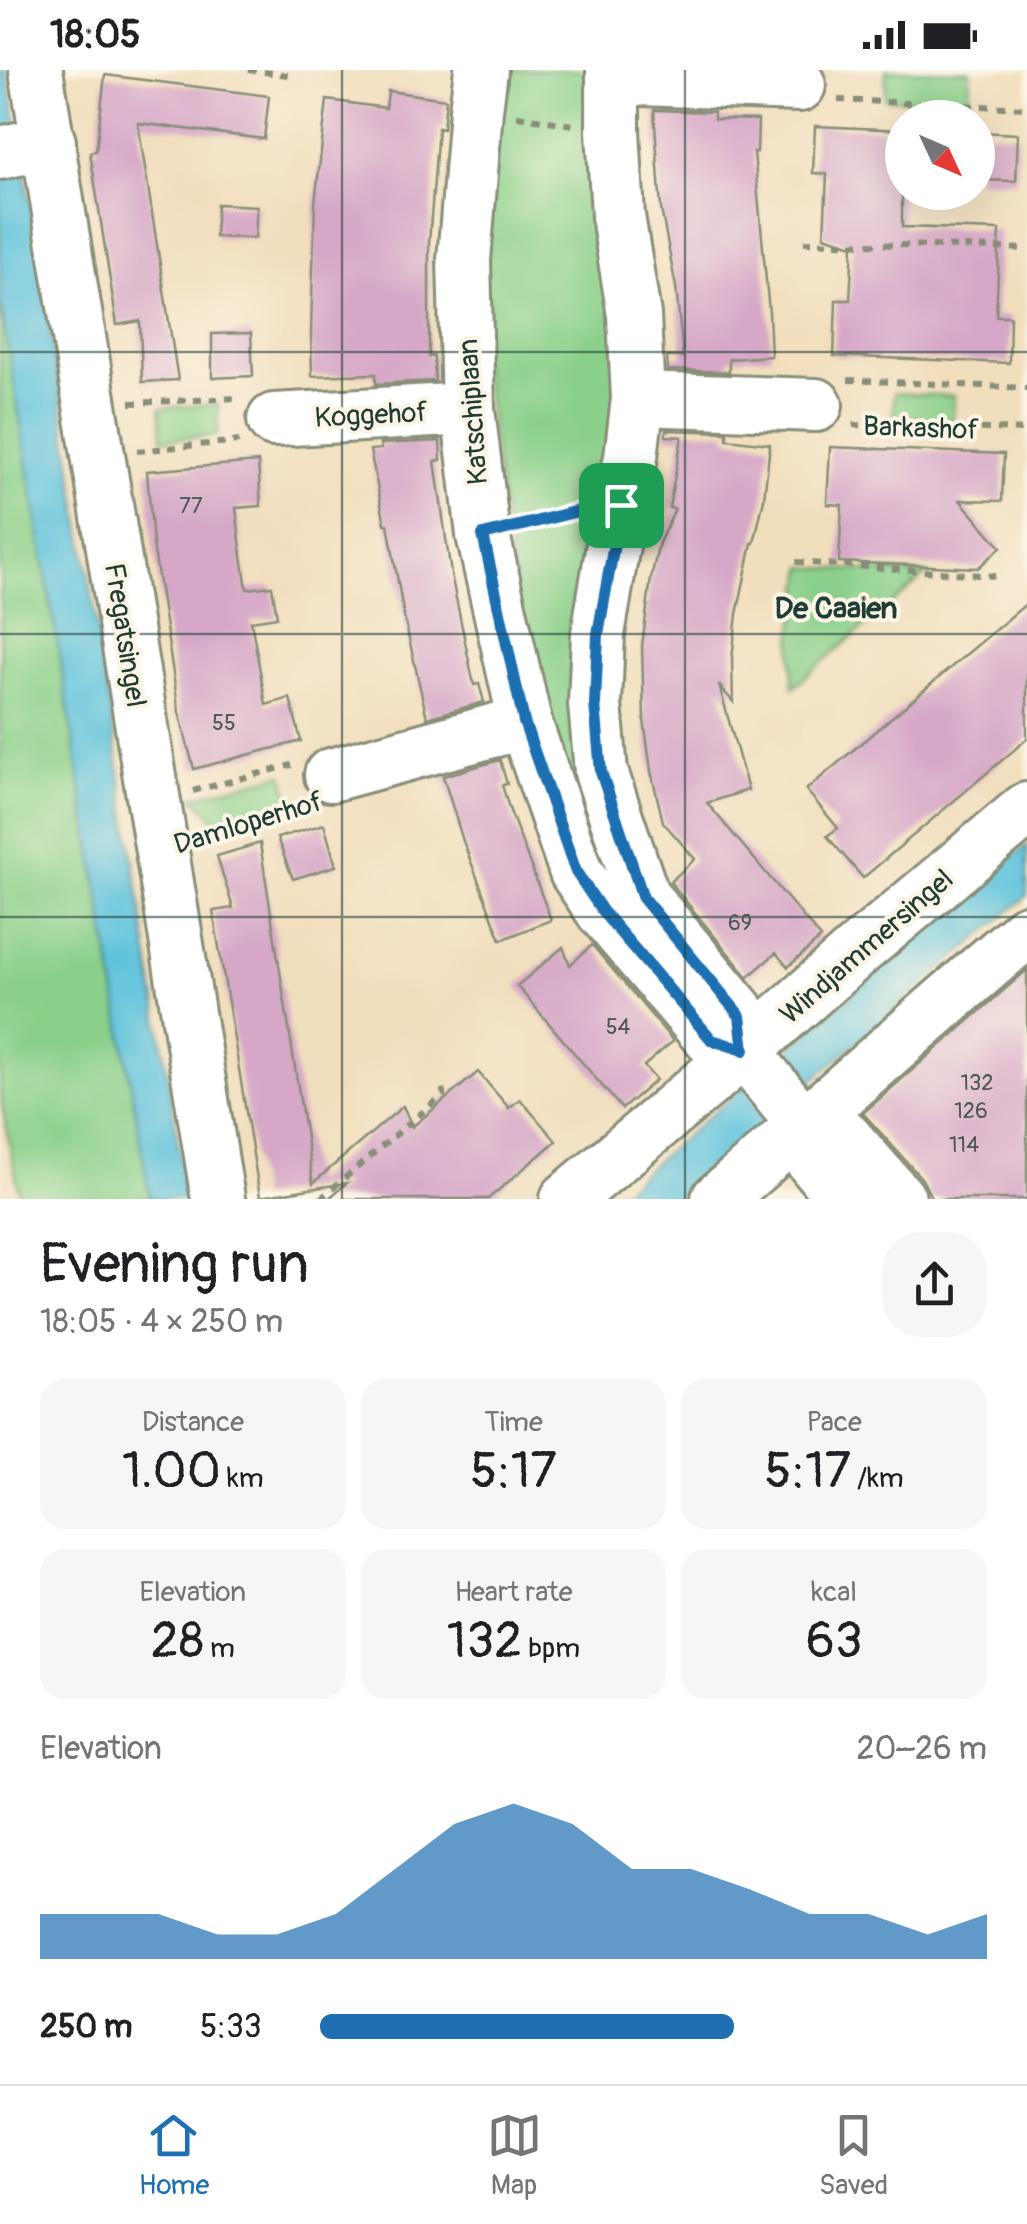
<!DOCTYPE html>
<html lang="en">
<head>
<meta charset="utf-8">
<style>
  :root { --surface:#fff; --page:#f6f6f6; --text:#202124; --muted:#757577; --line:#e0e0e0; --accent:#1f6fb2 }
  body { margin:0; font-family:Pangolin,sans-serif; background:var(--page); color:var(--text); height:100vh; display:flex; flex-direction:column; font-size:38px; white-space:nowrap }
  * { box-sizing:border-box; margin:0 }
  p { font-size:32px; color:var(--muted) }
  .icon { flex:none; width:55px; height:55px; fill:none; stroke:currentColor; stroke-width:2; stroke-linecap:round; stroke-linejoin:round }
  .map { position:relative; height:1129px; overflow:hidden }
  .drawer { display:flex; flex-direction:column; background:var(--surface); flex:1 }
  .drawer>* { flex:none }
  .needle { width:65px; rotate:134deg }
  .controls { position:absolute; left:885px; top:30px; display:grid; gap:20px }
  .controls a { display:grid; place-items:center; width:110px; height:110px; border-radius:50%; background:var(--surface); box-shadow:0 10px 40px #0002; font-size:50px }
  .pin { position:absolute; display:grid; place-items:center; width:85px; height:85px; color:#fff; margin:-42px; border-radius:20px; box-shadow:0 5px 15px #0006 }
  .round { display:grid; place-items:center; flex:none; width:105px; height:105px; border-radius:40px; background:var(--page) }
  .head { display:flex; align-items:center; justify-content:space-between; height:170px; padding:0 40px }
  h1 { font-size:55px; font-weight:600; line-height:75px }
  .metrics { display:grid; grid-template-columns:repeat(3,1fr); gap:15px; height:170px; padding:10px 40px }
  .metrics div { display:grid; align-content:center; border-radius:25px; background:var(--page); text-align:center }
  .metrics b { font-size:50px; font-weight:600 }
  .metrics small { font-size:28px; font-weight:400 }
  .metrics p { font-size:28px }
  .chart { height:280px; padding:20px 40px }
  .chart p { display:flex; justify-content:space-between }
  .chart svg { width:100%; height:180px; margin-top:10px; fill:var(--accent); opacity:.7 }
  ul { padding:0 40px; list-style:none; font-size:32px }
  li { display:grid; grid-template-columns:160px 120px 1fr; align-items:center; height:75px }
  li i { height:25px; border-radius:12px; background:var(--accent) }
  .status { display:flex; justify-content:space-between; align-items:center; height:70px; padding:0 50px; background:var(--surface); direction:ltr }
  .status svg { height:28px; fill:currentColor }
  .menu { display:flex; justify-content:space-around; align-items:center; height:140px; border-top:2px solid var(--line); background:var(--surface); font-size:28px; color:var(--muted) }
  .menu a { display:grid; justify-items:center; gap:5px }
  .menu .on { color:var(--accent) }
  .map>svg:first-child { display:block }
</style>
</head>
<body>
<div class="status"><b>18:05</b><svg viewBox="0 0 49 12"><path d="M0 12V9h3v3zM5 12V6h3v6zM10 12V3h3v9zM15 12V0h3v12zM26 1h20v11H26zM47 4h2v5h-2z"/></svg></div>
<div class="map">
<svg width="1027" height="1129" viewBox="0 0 1027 1129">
  <rect width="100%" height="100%" fill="#fcf5e5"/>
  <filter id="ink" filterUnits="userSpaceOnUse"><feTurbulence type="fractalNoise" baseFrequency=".01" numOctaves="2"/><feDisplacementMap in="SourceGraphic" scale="20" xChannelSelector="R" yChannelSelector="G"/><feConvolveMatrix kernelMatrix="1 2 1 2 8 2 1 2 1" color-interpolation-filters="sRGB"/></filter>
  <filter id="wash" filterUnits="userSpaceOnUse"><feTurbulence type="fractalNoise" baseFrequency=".0048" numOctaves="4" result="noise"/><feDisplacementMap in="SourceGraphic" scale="40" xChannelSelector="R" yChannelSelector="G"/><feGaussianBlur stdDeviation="2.25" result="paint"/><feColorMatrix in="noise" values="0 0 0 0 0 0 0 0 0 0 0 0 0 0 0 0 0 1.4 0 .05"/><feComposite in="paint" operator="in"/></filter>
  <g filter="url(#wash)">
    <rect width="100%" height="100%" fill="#f1debd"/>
    <!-- green -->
    <g fill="#8ad08a" stroke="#54865f" stroke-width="2.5">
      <polygon points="497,0 603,0 621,227 609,446 622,783 585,802 531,637 475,245"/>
      <polygon points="886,0 970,1 969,32 885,29"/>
      <polygon points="0,229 150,1129 20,1129 0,1026"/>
      <polygon points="894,323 954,326 953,350 893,347"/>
      <polygon points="218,334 218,365 162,370 160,338"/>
      <polygon points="804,497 927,504 793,617 792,569"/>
      <polygon points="283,704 292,735 222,755 193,727"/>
    </g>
    <!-- water -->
    <g fill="#5fc3dd" stroke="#3f8088" stroke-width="2.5">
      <polygon points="0,0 7,0 31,138 187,1129 150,1129 0,229"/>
      <polygon points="1027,775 1027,826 674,1129 612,1129"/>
    </g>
    <g id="blocks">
      <!-- building -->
      <g fill="#d6a7c7">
        <polygon points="105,5 269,26 264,69 138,53 178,310 142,312 140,251 117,255 90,82 96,81"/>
        <polygon points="388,21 446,29 443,59 438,58 429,173 429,287 434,286 435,311 376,314 376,304 312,306 311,261 315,133 327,30 386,38"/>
        <polygon points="654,40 714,42 714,49 758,50 757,82 754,82 769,242 771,286 729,289 729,302 668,300 667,287 683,287 676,217 661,139"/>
        <polygon points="815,56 902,60 902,157 1000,160 996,246 1010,246 1009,293 834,286 836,230 850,230 853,175 824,166 827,104 813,103"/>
        <polygon points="978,62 1018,64 1016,111 978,110"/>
        <polygon points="217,134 257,136 255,168 215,167"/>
        <polygon points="251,263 253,306 212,308 212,264"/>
        <polygon points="666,360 727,362 727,369 770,374 764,429 754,473 752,473 737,544 732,589 733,632 719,615 748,720 707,733 821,868 788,897 776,883 748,907 670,812 695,789 663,752 651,701 644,650 642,576 651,508 659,473 675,439 669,438 682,367 666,366"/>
        <polygon points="440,371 441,390 435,391 451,504 474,615 479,614 484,632 427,648 404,547 388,454 385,454 370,380 381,379 380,374"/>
        <polygon points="830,377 1004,384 1002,431 960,430 1001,477 978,498 839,492 842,435 827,434"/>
        <polygon points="258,392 261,436 236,438 241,479 247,519 272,516 277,547 251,551 266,635 290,628 301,671 194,699 179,642 153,474 147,401"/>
        <polygon points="1027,533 1027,669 863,808 827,766 838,758 806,720"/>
        <polygon points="500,690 507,714 502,715 510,741 551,850 501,870 463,771 443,706"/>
        <polygon points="324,754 336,796 293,809 277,768"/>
        <polygon points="260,773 313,1113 403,1036 412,1057 478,1002 509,1038 520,1029 556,1071 488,1129 328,1129 347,1113 260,1127 213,841 233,838 217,786"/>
        <polygon points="592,875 673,971 644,996 656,1010 622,1039 517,916 563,877 570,895"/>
        <polygon points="1027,900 1027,1129 932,1129 922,1109 863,1043"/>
      </g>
    </g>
  </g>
  <g filter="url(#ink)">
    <use href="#blocks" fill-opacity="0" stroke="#888e78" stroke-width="2.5"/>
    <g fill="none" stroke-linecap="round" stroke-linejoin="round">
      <defs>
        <g id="minor">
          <polyline points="36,0 218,1129"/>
          <polyline points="481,0 476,40 464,190 468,339 483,465 525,652 576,802 603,842 712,970 744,981"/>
          <polyline points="613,0 613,61 618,146 634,245 638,329 631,387 613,475 598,564 595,634 601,702 643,827 741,945 744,981 804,1055 810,1088 843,1129"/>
          <polyline points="613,8 799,15"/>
          <polyline points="0,83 49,72"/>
          <polyline points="638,329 816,335"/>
          <polyline points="274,350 468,339"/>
          <polyline points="331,705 525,652"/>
          <polyline points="804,1055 841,1063 899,1129"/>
          <polyline points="567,1129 744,981 862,877 1027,739"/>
          <path d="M 718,1129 C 822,1041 923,949 1027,861"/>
        </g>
      </defs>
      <!-- minor casing -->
      <use href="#minor" stroke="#888e78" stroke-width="58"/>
      <!-- path -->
      <g stroke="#888e78" stroke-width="6" stroke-dasharray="8 8" stroke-linecap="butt">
        <polyline points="248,0 288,5"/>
        <polyline points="838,30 1027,38"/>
        <polyline points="517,46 573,55"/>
        <polyline points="804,172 1027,179"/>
        <polyline points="848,310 1027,318"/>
        <polyline points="130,333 238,328"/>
        <polyline points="853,355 1027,360"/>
        <polyline points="137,381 239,371"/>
        <polyline points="524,454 575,441"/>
        <polyline points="796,492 995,506"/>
        <polyline points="193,721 292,695"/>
        <polyline points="203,766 301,736"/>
        <polyline points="320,1129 444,1024 441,1013"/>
      </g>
      <!-- minor -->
      <use href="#minor" stroke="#fff" stroke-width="52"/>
    </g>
  </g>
  <g fill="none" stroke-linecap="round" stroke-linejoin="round" filter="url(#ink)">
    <defs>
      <polygon id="route" points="621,435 598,564 595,634 601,702 643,828 740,946 744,980 712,970 603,842 576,802 524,652 483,465 574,442"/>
    </defs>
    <!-- route casing -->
    <use href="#route" stroke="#fff" stroke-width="20"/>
    <!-- route -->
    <use href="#route" stroke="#1f6fb2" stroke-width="12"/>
  </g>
  <!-- grid -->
  <path fill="none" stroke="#1f3d34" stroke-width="2.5" stroke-opacity="0.55" d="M 342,0 L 342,1129M 685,0 L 685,1129M 0,282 L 1027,282M 0,564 L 1027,564M 0,847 L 1027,847"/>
  <g text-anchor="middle" stroke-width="8" stroke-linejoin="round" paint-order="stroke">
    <!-- number labels -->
    <g font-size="22" fill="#4d5859">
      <text x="191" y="443">77</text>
      <text x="224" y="660">55</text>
      <text x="740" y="860">69</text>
      <text x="618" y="964">54</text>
      <text x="977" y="1020">132</text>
      <text x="971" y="1048">126</text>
      <text x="964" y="1082">114</text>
    </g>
    <!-- street labels -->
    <g font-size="28" fill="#1f3d34" stroke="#fcf5e5">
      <text transform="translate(472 342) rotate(-94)" y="10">Katschiplaan</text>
      <text transform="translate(371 344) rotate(-3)" y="10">Koggehof</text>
      <text transform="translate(921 357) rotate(2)" y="10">Barkashof</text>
      <text transform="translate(126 565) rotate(81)" y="10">Fregatsingel</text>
      <text transform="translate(248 752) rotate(-17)" y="10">Damloperhof</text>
      <text transform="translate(866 876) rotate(-41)" y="10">Windjammersingel</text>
    </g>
    <!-- neighbourhood labels -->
    <g font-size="30" font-weight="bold" fill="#1f3d34" stroke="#fcf5e5">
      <text x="836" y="548">De Caaien</text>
    </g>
  </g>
</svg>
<div class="controls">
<a><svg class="needle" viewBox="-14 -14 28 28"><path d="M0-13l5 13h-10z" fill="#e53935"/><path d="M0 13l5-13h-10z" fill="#757577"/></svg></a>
</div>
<div class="pin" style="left:621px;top:435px;background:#1e9e55"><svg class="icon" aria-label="arrive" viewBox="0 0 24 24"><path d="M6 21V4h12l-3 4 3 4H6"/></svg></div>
</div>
<section class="drawer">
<div class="head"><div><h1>Evening run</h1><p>18:05 · 4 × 250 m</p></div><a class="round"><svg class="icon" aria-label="share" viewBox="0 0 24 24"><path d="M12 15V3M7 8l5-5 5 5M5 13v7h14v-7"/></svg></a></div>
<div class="metrics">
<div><p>Distance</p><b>1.00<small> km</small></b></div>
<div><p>Time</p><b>5:17</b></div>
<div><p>Pace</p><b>5:17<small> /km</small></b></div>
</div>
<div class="metrics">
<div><p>Elevation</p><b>28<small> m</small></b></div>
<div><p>Heart rate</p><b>132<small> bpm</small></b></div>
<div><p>kcal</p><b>63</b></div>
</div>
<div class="chart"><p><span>Elevation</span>20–26 m</p>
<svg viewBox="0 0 160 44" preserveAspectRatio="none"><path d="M0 44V33L10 33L20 33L30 38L40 38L50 33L60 22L70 11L80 6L90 11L100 22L110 22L120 27L130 33L140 33L150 38L160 33V44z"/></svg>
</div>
<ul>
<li><b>250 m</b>5:33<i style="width:62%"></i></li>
</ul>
</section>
<nav class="menu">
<a class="on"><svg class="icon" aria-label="home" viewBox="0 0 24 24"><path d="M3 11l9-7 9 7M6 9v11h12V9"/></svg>Home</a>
<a><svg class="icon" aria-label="map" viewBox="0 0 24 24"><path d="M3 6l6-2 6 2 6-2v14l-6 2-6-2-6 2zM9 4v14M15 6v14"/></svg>Map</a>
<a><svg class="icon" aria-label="saved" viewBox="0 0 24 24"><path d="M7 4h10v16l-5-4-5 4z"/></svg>Saved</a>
</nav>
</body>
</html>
